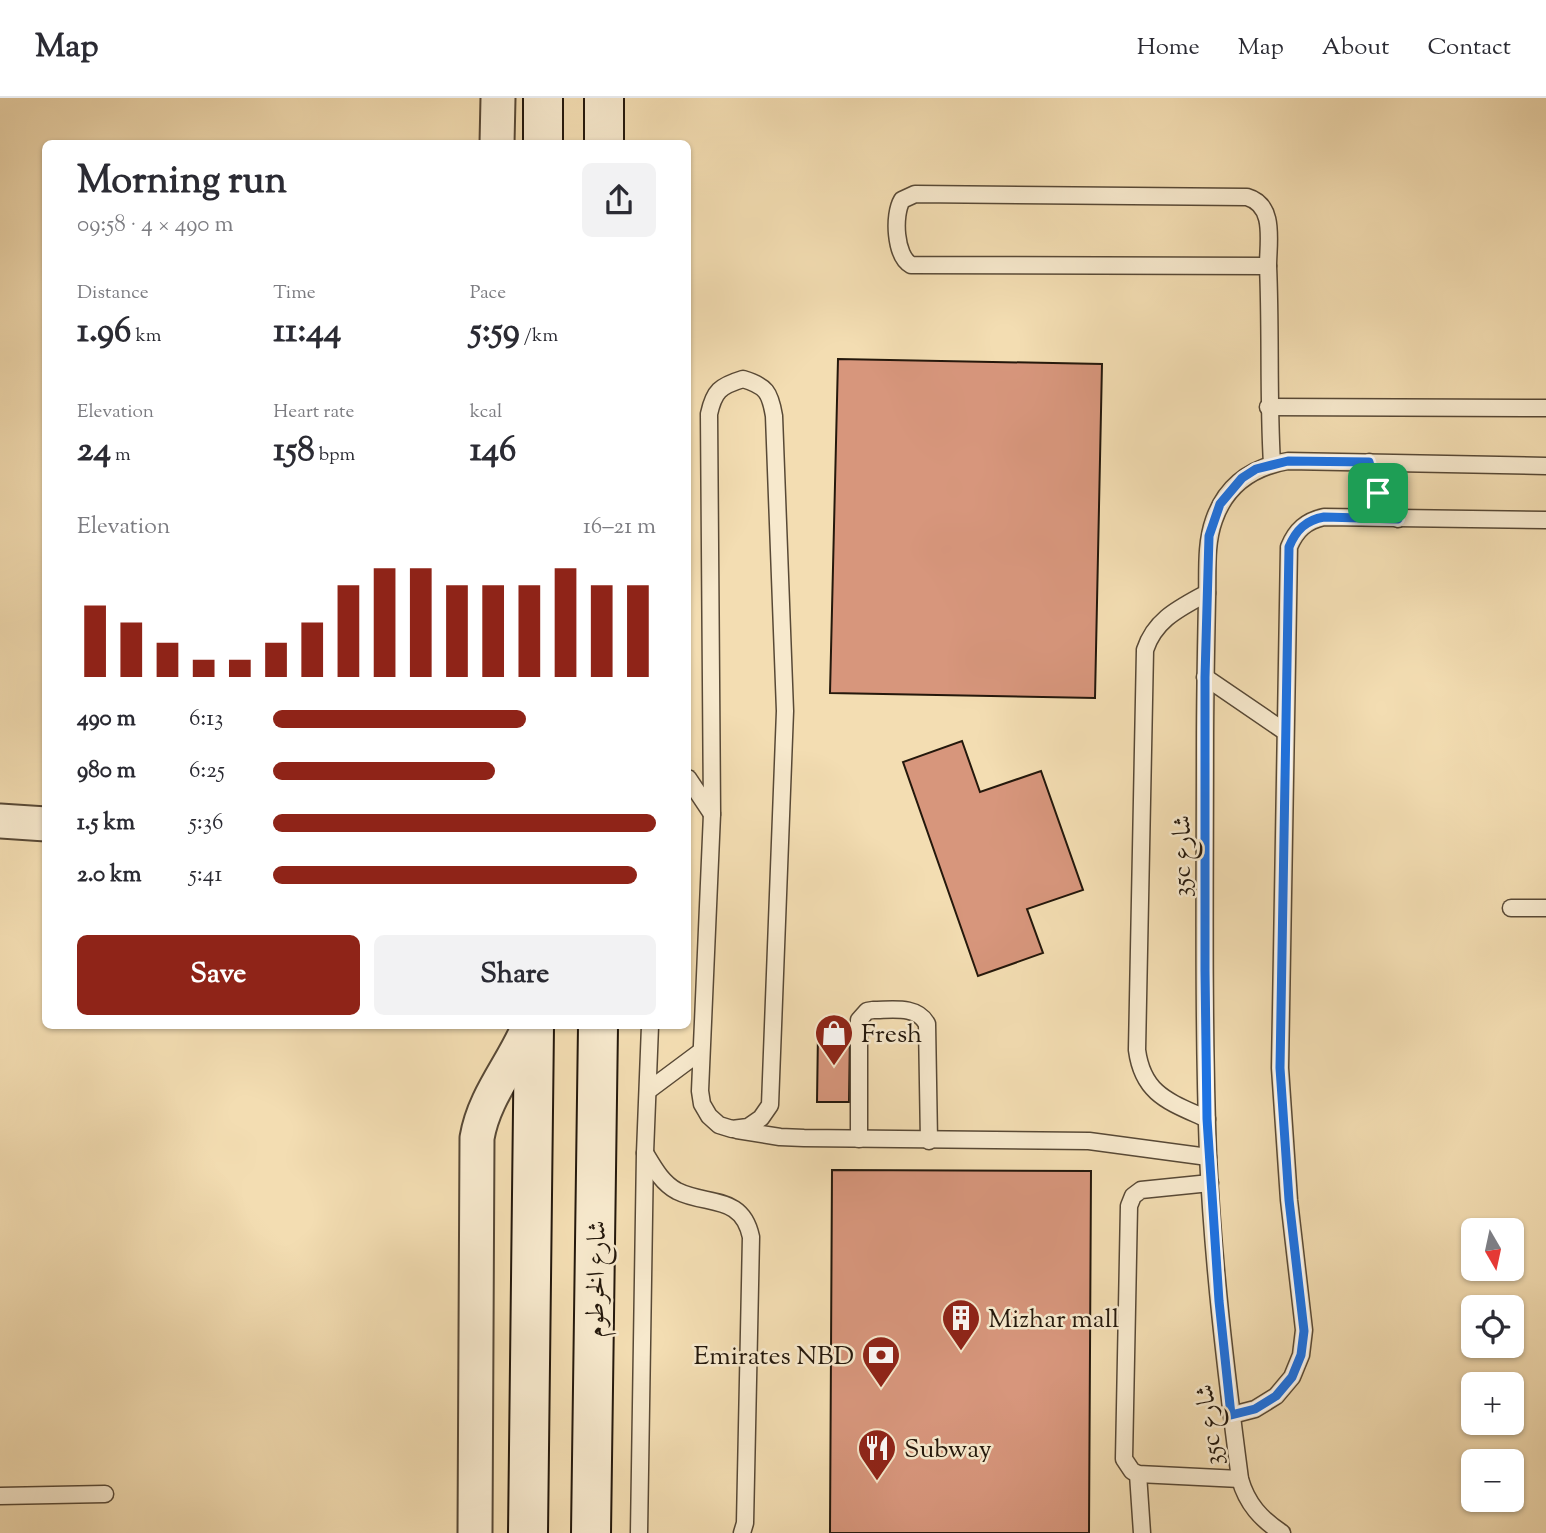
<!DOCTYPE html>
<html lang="en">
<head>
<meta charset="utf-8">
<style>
  :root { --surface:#fff; --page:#f2f2f3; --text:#2b2b33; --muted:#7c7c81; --line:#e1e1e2; --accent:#8f2418 }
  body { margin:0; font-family:"Sorts Mill Goudy",Amiri,serif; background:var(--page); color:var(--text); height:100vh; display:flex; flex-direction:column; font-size:26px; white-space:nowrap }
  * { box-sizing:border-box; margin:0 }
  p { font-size:23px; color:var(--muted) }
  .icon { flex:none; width:38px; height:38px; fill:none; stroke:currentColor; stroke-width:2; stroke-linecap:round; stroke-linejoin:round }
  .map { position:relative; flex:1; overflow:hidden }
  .side { position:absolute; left:42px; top:42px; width:649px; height:889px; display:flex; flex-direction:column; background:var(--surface); border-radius:10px; box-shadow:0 2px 5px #0004 }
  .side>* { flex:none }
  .needle { width:46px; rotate:171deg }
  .buttons { position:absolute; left:1461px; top:1120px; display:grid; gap:14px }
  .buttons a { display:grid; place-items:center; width:63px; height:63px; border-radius:10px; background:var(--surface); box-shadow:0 2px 5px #0004; font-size:35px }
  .pin { position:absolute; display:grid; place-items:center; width:60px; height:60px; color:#fff; margin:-30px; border-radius:14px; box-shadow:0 4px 10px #0006 }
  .round { display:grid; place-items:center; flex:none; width:74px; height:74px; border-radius:10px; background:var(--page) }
  .overview { display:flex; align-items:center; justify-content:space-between; height:119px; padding:0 35px }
  h1 { font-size:38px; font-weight:700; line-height:52px }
  .stats { display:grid; grid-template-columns:repeat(3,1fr); gap:10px; height:119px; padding:7px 35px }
  .stats div { display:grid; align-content:center }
  .stats b { font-size:35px; font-weight:700 }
  .stats small { font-size:19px; font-weight:400 }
  .stats p { font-size:19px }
  .chart { height:196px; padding:14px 35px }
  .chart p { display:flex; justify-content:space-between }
  .chart svg { width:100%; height:126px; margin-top:7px; stroke:var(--accent); stroke-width:6 }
  .primary-button { display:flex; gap:14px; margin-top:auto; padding:14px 35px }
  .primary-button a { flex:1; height:80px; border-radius:10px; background:var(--accent); color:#fff; font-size:28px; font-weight:700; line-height:80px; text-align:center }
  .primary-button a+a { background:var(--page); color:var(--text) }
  ul { padding:0 35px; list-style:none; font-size:23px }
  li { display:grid; grid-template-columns:112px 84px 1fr; align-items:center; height:52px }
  li i { height:18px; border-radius:9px; background:var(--accent) }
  header { display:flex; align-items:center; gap:42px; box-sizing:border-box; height:98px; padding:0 35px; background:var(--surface); border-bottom:2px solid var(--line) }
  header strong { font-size:33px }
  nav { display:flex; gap:38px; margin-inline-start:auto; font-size:24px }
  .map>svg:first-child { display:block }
</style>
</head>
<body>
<header>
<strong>Map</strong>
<nav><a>Home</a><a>Map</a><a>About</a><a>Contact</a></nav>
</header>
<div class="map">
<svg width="1546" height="1435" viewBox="0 0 1546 1435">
  <rect width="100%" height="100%" fill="#f3ddb2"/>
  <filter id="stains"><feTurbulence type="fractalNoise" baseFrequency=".00286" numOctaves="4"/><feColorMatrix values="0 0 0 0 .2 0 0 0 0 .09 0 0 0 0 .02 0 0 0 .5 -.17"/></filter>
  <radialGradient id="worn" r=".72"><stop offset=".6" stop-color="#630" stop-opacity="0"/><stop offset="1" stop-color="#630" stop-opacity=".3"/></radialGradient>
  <!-- building -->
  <g fill="#d7967c" stroke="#24180c" stroke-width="2">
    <polygon points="838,261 1102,266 1095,600 830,595"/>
    <polygon points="962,643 980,694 1041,673 1083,792 1027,811 1043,855 978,878 903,664"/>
    <polygon points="818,934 850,934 849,1004 817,1004"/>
    <polygon points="832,1072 1091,1073 1089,1435 830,1435"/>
  </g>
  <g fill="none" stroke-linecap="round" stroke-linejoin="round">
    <defs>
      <g id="lane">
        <path d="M 915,96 L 1247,99 C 1276,107 1268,144 1268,168 L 911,167 C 895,158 893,117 902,102 Z"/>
        <path d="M 1268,168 C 1271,234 1268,299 1272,366"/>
        <path d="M 743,281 C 766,288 770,294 774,318 L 785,613 L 770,1007 L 761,1020 L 748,1029 L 732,1031 L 719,1027 L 709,1018 L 702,1006 L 700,993 L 712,716 L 709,316 C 714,293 720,288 743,281 Z"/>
        <polyline points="1268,309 1546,310"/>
        <polyline points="1369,364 1378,395 1398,421"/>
        <path d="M 1207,495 C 1180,510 1155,521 1145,552 L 1137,952 C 1143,997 1170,1004 1207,1021"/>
        <polyline points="1205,579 1284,633"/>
        <polyline points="688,680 712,716"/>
        <polyline points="1511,810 1546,810"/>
        <polyline points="649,992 700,954"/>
        <polyline points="737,1032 780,1039 804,1040 1089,1043 1208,1059"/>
        <path d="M 859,1041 L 859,922 L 867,913 L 873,912 C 892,912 917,907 927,926 L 929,1043"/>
        <path d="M 645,1055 C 654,1070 662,1085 677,1093 C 707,1108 742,1096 751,1139 L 745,1425 L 742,1435"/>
        <polyline points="1210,1085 1141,1092 1133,1098 1129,1108 1124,1361 1132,1373 1138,1376 1240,1381"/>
        <path d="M 1232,1317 L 1255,1311 L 1276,1298 L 1292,1279 L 1301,1257 L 1304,1232 L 1289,1102 L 1280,970 L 1289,449 C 1296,432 1306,423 1324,419 L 1546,422"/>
        <polyline points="1138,1376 1142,1435"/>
        <polyline points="0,1398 105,1396"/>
        <polyline points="639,1435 645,1055 650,928"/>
        <path d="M 1282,1435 C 1261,1421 1247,1406 1240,1381 C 1226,1274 1213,1166 1208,1057 C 1203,920 1205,783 1205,646 C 1205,598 1206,550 1207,502 C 1208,475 1205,447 1214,422 C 1226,387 1252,369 1288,363 L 1546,368"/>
      </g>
      <g id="street">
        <polyline points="497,46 498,0"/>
        <polyline points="0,723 46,726"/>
        <path d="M 475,1435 L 477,1040 C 484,998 513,967 529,928"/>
      </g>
      <g id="secondary">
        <polyline points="543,46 543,0"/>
        <polyline points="604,46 604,0"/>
        <polyline points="528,1435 534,928"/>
        <polyline points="591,1435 598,928"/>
      </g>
    </defs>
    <!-- lane casing -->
    <use href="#lane" stroke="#584936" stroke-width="19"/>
    <!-- street casing -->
    <use href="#street" stroke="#584936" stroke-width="37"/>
    <!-- secondary casing -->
    <use href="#secondary" stroke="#24180c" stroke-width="42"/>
    <!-- lane -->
    <use href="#lane" stroke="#f7e9cd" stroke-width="16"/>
    <!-- street -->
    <use href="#street" stroke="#f7e9cd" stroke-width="33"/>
    <!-- secondary -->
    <use href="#secondary" stroke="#f7e9cd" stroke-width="38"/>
  </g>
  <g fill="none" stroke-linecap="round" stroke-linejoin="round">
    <defs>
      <path id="route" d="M 1288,363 L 1369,364 L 1378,395 L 1398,421 L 1324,419 C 1306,422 1296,432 1289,449 L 1280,970 L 1289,1102 L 1304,1233 L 1301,1257 L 1292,1279 L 1276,1298 L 1255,1311 L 1231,1317 L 1219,1203 L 1207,1021 L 1205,873 L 1205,579 L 1209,438 L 1220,406 L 1242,380 L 1256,371 Z"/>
    </defs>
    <!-- route casing -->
    <use href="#route" stroke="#fff" stroke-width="14"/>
    <!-- route -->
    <use href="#route" stroke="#1a73e8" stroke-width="9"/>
  </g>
  <!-- icons -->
  <defs>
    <symbol id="shop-pin" viewBox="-11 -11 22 30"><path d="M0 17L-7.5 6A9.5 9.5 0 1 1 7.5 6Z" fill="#8f2418" stroke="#f7e9cd"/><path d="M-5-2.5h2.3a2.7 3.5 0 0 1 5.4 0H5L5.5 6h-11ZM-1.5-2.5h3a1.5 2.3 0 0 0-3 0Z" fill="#fff"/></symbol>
    <symbol id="building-pin" viewBox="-11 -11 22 30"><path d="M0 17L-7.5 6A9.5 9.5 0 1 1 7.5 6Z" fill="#8f2418" stroke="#f7e9cd"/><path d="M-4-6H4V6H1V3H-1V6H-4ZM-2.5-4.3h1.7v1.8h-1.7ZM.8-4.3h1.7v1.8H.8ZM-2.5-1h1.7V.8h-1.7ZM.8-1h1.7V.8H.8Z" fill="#fff"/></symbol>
    <symbol id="bank-pin" viewBox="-11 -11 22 30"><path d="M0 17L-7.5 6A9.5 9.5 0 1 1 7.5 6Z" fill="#8f2418" stroke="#f7e9cd"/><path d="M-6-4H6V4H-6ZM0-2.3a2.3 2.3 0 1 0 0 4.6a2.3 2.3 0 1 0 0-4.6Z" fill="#fff"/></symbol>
    <symbol id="restaurant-pin" viewBox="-11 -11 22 30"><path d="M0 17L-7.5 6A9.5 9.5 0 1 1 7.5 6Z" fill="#8f2418" stroke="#f7e9cd"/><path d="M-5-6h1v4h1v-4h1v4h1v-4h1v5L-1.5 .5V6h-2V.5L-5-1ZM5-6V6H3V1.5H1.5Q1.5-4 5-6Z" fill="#fff"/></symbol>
  </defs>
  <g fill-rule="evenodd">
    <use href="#shop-pin" x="812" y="913" width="44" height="60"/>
    <use href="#building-pin" x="939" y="1198" width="44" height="60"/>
    <use href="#bank-pin" x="859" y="1235" width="44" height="60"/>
    <use href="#restaurant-pin" x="855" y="1328" width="44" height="60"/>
  </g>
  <g text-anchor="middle" stroke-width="5" stroke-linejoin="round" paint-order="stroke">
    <!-- street labels -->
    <g font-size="26" fill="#24180c" stroke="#f7e9cd">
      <text transform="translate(1181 758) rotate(-90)" y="9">35c شارع</text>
      <text transform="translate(595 1181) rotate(-89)" y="9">شارع الخرطوم</text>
      <text transform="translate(1208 1327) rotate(-97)" y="9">35c شارع</text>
    </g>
    <!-- poi labels -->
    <g font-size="26" fill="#24180c" stroke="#f7e9cd" text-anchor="start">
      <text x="861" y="944">Fresh</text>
      <text x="988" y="1229">Mizhar mall</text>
      <text x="854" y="1266" text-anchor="end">Emirates NBD</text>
      <text x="904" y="1359">Subway</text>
    </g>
  </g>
  <rect width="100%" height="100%" filter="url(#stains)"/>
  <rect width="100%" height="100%" fill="url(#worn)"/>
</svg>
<div class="buttons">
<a><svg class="needle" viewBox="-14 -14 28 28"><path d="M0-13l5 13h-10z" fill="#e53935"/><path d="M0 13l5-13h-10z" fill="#7c7c81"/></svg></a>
<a><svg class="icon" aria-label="locate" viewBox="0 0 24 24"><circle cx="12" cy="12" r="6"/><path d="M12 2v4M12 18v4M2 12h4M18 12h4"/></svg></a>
<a>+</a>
<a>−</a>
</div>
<div class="pin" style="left:1378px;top:395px;background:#1e9e55"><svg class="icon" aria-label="arrive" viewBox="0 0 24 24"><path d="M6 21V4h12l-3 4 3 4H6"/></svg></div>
<section class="side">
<div class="overview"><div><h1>Morning run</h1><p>09:58 · 4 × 490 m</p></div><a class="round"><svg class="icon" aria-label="share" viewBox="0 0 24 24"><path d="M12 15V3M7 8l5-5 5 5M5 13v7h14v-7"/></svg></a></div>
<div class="stats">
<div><p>Distance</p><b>1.96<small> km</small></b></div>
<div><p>Time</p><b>11:44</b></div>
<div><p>Pace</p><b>5:59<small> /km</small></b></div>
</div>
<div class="stats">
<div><p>Elevation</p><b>24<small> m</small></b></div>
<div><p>Heart rate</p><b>158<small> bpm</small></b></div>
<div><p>kcal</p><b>146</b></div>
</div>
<div class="chart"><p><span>Elevation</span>16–21 m</p>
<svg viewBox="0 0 160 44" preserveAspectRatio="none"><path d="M5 44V19M15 44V25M25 44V32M35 44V38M45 44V38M55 44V32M65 44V25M75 44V12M85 44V6M95 44V6M105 44V12M115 44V12M125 44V12M135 44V6M145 44V12M155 44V12"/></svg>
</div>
<ul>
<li><b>490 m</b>6:13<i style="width:66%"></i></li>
<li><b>980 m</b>6:25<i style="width:58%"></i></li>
<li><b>1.5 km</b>5:36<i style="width:100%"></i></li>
<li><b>2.0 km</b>5:41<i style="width:95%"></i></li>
</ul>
<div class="primary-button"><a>Save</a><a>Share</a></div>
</section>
</div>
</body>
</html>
